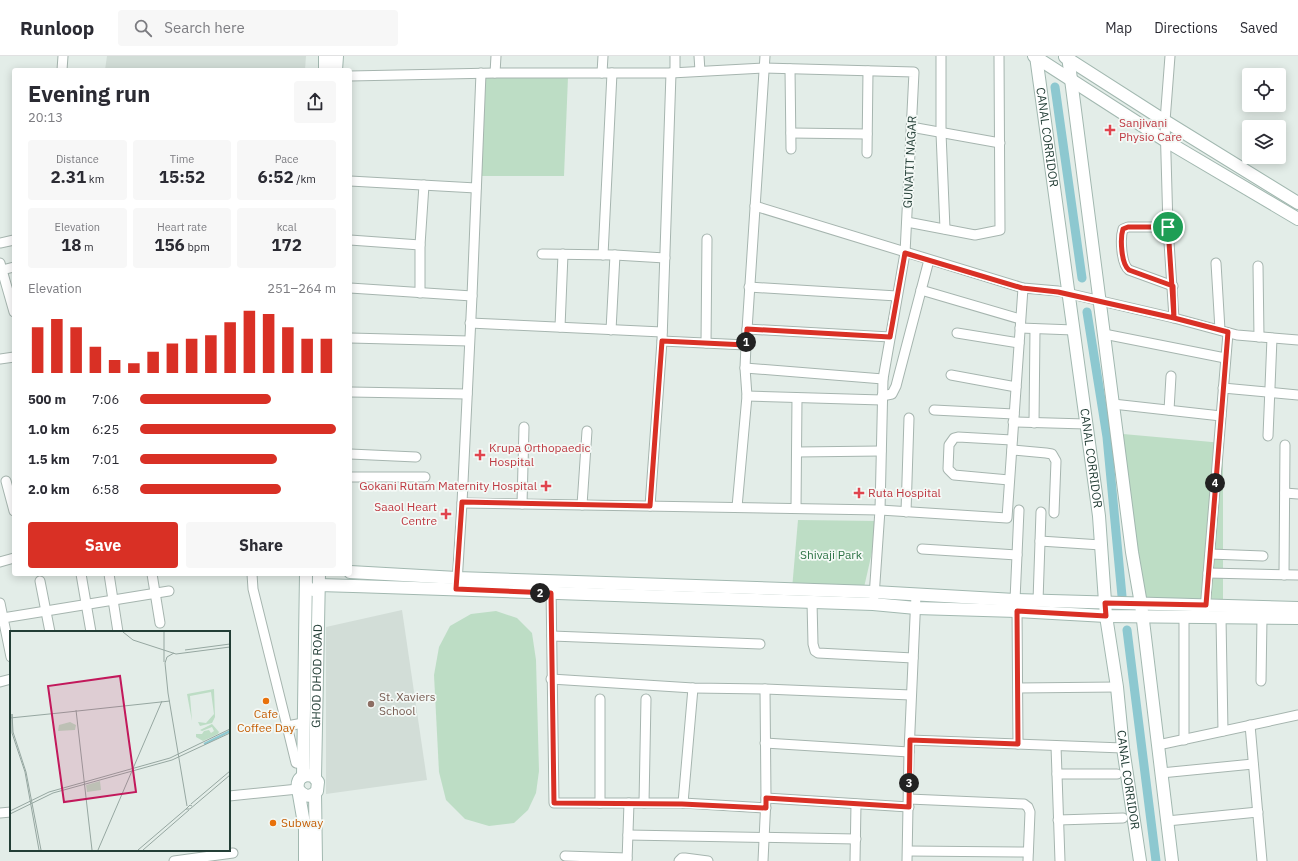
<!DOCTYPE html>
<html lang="en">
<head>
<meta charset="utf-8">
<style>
  :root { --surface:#fff; --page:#f7f7f7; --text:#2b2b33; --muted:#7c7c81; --line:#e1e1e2; --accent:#d93025 }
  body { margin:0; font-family:"IBM Plex Sans",sans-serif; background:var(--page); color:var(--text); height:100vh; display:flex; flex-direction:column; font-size:15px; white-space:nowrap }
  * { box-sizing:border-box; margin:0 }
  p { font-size:13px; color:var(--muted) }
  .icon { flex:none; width:22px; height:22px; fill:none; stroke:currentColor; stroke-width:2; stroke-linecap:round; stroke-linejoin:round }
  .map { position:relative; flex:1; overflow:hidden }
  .details { position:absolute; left:12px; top:12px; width:340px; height:508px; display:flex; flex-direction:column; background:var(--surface); border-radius:4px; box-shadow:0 2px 10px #0003 }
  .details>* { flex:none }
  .buttons { position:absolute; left:1242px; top:12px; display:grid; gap:8px }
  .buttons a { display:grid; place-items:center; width:44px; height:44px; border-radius:4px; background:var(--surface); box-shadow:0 2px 10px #0003; font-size:20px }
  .pin { position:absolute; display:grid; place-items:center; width:34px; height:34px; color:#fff; margin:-17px; border:2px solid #fff; border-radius:50%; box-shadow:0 1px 4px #0007 }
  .km { position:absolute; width:20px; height:20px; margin:-10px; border-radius:50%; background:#222; color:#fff; font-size:11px; line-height:20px; text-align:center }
  .round { display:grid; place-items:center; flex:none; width:42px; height:42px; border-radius:4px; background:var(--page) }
  .summary { display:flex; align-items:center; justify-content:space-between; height:68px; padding:0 16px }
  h1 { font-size:22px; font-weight:700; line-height:30px }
  .metrics { display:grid; grid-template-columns:repeat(3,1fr); gap:6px; height:68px; padding:4px 16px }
  .metrics div { display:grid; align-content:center; border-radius:4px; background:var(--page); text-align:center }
  .metrics b { font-size:17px; font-weight:700 }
  .metrics small { font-size:11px; font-weight:400 }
  .metrics p { font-size:11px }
  .chart { height:112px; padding:8px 16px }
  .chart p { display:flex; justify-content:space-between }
  .chart svg { width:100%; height:72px; margin-top:4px; stroke:var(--accent); stroke-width:6 }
  .action { display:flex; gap:8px; margin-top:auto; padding:8px 16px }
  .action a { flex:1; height:46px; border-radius:4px; background:var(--accent); color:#fff; font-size:16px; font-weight:700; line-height:46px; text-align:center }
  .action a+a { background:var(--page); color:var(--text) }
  ul { padding:0 16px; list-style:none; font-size:13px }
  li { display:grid; grid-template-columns:64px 48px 1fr; align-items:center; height:30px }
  li i { height:10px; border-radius:5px; background:var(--accent) }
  header { display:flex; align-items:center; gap:24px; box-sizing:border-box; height:56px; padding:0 20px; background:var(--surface); border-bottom:1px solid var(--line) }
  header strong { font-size:19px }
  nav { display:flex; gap:22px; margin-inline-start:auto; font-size:14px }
  .search { width:280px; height:36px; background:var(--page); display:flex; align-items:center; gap:10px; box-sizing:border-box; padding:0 14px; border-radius:4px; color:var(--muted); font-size:15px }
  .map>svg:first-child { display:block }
</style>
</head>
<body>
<header>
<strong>Runloop</strong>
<div class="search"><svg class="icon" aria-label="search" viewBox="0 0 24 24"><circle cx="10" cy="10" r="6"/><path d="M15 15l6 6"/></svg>Search here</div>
<nav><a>Map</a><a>Directions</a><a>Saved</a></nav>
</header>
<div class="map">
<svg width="1298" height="805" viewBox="0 0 1298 805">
  <rect width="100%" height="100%" fill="#e3ede8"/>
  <!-- built -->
  <g fill="#d2ddd7">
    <polygon points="107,0 306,0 305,14 105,14"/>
    <polygon points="402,554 427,724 326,738 326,571"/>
  </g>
  <!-- green -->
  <g fill="#bdddc5">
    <polygon points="483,21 568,21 564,120 479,120"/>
    <polygon points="1123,378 1223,387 1223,543 1143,542"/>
    <polygon points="798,464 879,465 863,536 792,533"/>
    <polygon points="496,555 517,562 532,577 536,604 539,715 536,737 528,754 514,767 489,770 465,763 446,744 439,716 434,619 439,591 450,570 471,558"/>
  </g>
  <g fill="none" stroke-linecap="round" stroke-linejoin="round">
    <!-- canal -->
    <g stroke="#8dc8d0" stroke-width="9">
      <polyline points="1055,31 1082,222"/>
      <polyline points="1087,256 1107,381 1122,540"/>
      <polyline points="1127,574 1156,805"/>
    </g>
    <defs>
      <g id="street">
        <polyline points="675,0 675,16"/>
        <polyline points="699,0 700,15"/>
        <polyline points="941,0 941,77 945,173"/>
        <polyline points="1170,0 1165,65 1168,171 1174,262"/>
        <polyline points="790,13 791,93"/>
        <polyline points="62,14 63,0"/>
        <polyline points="495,17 496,0"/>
        <polyline points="602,17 603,0"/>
        <polyline points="350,20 495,17 671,17 764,12 914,16 905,197 883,323 880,454 874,541"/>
        <polyline points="911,71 1000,87"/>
        <polyline points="791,77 867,78"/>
        <polyline points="867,97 868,15"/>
        <polyline points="350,125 476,132"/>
        <polyline points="755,150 1023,232 1058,235 1174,262 1237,279 1298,284"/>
        <polyline points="907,166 975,179 1000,174 999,0"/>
        <path d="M 1168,171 L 1128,171 L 1123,173 C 1120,182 1121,208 1129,214 L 1173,230"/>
        <polyline points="350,184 420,189 420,237"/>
        <polyline points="0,187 14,184"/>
        <polyline points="420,189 424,129"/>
        <polyline points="542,198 615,199 665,202"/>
        <polyline points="603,199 612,17"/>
        <polyline points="0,207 14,256"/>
        <polyline points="1216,207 1220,274"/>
        <polyline points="1258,210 1259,281"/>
        <polyline points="2,214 14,211"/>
        <polyline points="749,231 897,240"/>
        <polyline points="350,232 472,240"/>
        <polyline points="921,234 1020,263"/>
        <polyline points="470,267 662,276"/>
        <polyline points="560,271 563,198"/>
        <polyline points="1020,272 1074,274"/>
        <polyline points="747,273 890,281"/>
        <polyline points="611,274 615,199"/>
        <polyline points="957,277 1019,287"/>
        <polyline points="1104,278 1225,302"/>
        <polyline points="350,282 469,285"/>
        <polyline points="662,285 746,289"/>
        <polyline points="706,287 707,183"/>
        <polyline points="0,303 14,301"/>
        <polyline points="745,312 883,323"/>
        <polyline points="951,319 1016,331"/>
        <polyline points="1223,332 1298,339"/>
        <polyline points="350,336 467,338"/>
        <polyline points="747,340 882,344"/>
        <polyline points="882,340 892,338 896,330 929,204"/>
        <polyline points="1113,348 1221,360"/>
        <polyline points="934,354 1014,358"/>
        <polyline points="1169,354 1171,320"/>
        <polyline points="1013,366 1086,368"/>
        <polyline points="1034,367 1035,273"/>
        <polyline points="1268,380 1272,282"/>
        <polyline points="1012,394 1046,397 1052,398 1056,405 1054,457"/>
        <polyline points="797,396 881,395"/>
        <polyline points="350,398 416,401"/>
        <polyline points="350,421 425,421"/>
        <polyline points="1009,424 954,419 948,413 949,389 954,382 958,381 1012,384"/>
        <polyline points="6,425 14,455"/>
        <polyline points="1285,437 1298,438"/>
        <polyline points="462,447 880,454 1007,462 1023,232"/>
        <polyline points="522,448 524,371"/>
        <polyline points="582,449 587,375"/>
        <polyline points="650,450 662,285 671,17"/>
        <polyline points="737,451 747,340 745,312 746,289 765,0"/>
        <polyline points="796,452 797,342"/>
        <polyline points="906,456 909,362"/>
        <polyline points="1040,485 1101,489"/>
        <polyline points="922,493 1017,499"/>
        <polyline points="1210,498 1263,500"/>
        <polyline points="0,506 14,502"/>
        <polyline points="1208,517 1298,519"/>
        <polyline points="81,518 91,576"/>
        <polyline points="109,518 118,576"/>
        <polyline points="152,518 160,567"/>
        <polyline points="252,518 253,533 287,670 303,667"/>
        <polyline points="1284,519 1285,389"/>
        <polyline points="40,525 50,576"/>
        <polyline points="457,527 462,447 472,240 481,17"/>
        <polyline points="551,531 554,747 683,747 766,752"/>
        <polyline points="1015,544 1019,454"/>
        <polyline points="1038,545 1041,456"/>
        <polyline points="812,546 813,588 815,595 818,597 913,602"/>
        <polyline points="0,547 11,601"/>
        <polyline points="1205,554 1228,277"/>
        <polyline points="1017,555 1018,688"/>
        <polyline points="3,562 169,535"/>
        <polyline points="1221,562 1223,675"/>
        <polyline points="552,580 760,588"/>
        <polyline points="551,623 693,632 765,633 911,639"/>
        <polyline points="1261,625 1262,562"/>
        <polyline points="0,626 11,623"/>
        <polyline points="1018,632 1117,631"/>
        <polyline points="1250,669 1262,805"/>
        <polyline points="287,670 296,707 303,708"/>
        <polyline points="910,684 1123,692"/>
        <polyline points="1184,684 1184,562"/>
        <polyline points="765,687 909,696"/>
        <polyline points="1158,689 1298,659"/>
        <polyline points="1056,690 1060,805"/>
        <polyline points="1161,717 1253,708"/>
        <polyline points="1057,718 1117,718"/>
        <polyline points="229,740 298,733"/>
        <polyline points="766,742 909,751"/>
        <polyline points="909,743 1024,748 1028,751 1030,756 1028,805"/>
        <polyline points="600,747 600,643"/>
        <polyline points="644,747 646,643"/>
        <polyline points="683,747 693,632"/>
        <polyline points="0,757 11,756"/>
        <polyline points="1058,764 1123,762"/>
        <polyline points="1167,765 1258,756"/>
        <polyline points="628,779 856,783"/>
        <polyline points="908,795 1028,796"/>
        <polyline points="565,800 627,802"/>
        <polyline points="174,805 233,797"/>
        <polyline points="627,805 629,747"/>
        <polyline points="679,805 682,802 685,802 708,805"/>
        <polyline points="763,805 766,742 765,633"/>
        <polyline points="855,805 856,748"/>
        <polyline points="907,805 909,696 916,539"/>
      </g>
      <g id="secondary">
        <polyline points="1034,0 1166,85 1298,163"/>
        <path id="s1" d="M 1036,0 L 1099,460 L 1106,560 L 1117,631 L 1123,692 L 1140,805"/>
        <polyline points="1068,0 1132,496 1141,548 1172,805"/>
        <polyline points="1065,1 1165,65 1298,147"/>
        <polyline points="325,14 325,0"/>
        <polyline points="336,14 337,0"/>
        <polyline points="350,516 457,522 874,536 1015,544 1298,552"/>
        <path d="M 306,529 C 310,535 315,536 319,529 C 504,534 689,542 873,548 L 916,552 L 1017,555 L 1106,560 L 1298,562"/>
        <polyline points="303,720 306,518"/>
        <path id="s2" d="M 315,721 L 319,518"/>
        <path d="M 298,733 C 303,741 311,742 317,735 L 318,726 L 313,720 C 303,717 296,723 298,733 L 305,773 L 305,805"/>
        <polyline points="315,737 316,805"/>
      </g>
    </defs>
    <!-- street casing -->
    <use href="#street" stroke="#a6b5af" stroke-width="11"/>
    <!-- secondary casing -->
    <use href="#secondary" stroke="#a2b8b0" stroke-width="14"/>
    <!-- street -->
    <use href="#street" stroke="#fff" stroke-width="9"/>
    <!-- secondary -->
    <use href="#secondary" stroke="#fff" stroke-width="12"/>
  </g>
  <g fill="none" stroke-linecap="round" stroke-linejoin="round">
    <defs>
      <path id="route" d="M 1168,171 L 1174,262 L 1058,236 L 1022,232 L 905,197 L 890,281 L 747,273 L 746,289 L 662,285 L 650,450 L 462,446 L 456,533 L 551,537 L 554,747 L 682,748 L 766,752 L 766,742 L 909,751 L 910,684 L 1018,688 L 1017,555 L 1106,560 L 1105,547 L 1206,549 L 1228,276 L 1174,262 L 1173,230 L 1129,214 C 1121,208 1120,182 1123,173 L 1128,171 L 1168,171"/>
    </defs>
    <!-- route casing -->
    <use href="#route" stroke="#fff" stroke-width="8"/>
    <!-- route -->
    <use href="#route" stroke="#d93025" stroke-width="5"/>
  </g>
  <!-- markers -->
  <g fill="#e0444e" stroke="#f4f9f6" stroke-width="1.5">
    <path d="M1108 68h4v4h4v4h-4v4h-4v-4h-4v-4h4z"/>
    <path d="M478 393h4v4h4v4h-4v4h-4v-4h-4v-4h4z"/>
    <path d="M544 424h4v4h4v4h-4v4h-4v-4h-4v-4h4z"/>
    <path d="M857 431h4v4h4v4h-4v4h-4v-4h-4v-4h4z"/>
    <path d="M444 452h4v4h4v4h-4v4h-4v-4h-4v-4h4z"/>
  </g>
  <g fill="#e8710a" stroke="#f4f9f6" stroke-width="1.5">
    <circle cx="266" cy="645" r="4"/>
    <circle cx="273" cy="767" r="4"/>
  </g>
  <circle fill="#8d6e63" stroke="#f4f9f6" stroke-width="1.5" cx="371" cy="648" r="4"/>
  <g text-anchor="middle" stroke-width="3.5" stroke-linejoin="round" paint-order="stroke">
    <!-- health labels -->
    <g font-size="12" fill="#be3a42" stroke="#f4f9f6" text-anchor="start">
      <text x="1119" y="71">Sanjivani<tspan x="1119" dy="14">Physio Care</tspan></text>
      <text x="489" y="396">Krupa Orthopaedic<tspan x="489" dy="14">Hospital</tspan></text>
      <text x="537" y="434" text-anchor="end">Gokani Rutam Maternity Hospital</text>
      <text x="868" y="441">Ruta Hospital</text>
      <text x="437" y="455" text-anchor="end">Saaol Heart<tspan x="437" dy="14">Centre</tspan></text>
    </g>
    <!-- street labels -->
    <g font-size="12" fill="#233e36" stroke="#f4f9f6">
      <text dy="4" stroke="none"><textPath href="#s1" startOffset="82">CANAL CORRIDOR</textPath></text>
      <text transform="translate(910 106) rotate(-87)" y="4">GUNATIT NAGAR</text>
      <text dy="4" stroke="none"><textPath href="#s1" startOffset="406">CANAL CORRIDOR</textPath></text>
      <text dy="4" stroke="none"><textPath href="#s2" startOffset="101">GHOD DHOD ROAD</textPath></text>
      <text dy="4" stroke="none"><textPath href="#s1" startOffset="730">CANAL CORRIDOR</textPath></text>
    </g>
    <!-- park labels -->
    <g font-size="12" fill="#2f7447" stroke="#f4f9f6">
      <text x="831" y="503">Shivaji Park</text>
    </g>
    <!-- education labels -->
    <g font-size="12" fill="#785e54" stroke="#f4f9f6" text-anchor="start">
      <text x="379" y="645">St. Xaviers<tspan x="379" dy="14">School</tspan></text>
    </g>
    <!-- food labels -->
    <g font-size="12" fill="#c56008" stroke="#f4f9f6">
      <text x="266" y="662">Cafe<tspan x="266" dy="14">Coffee Day</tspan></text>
      <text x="281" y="771" text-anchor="start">Subway</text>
    </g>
  </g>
  <!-- overview -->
  <g transform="translate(10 575)">
    <rect width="220" height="220" fill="#e3ede8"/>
    <path d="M 204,58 L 205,86 L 202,92 L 190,95 L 188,91 L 196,92 L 204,83 L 201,61 L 180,65 L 182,90 L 177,63 ZM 60,91 L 66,94 L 65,99 L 48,100 L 49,94 ZM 202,93 L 209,101 L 208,103 L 193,110 L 186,106 L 186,103 L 192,103 L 194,100 L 199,99 L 201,102 L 204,100 L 202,96 L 192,100 L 190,99 ZM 90,150 L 91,159 L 77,161 L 76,154 Z" fill="#bdddc5"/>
    <path fill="none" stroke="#8dc8d0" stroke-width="2" d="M 194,113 L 220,100"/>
    <path fill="none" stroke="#96a7a1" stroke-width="1" d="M 113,1 L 123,9 L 166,23 L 220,16M 175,19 L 220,13M 154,31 L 154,1M 158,62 L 177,175M 158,62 L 155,32 L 157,26 L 164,22M 66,79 L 82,219M 49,82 L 160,70M 0,87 L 49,82M 181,173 L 220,140M 182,175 L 180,174 L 176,178 L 180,178 L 220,144M 0,180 L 39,161 L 160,127 L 220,98M 0,183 L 43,162 L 162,129 L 220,102M 29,219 L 15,141 L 2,102 L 2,83 L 3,101 L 16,141 L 31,219M 88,219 L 152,70M 128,219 L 176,178M 133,219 L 179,179"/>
    <path fill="#c2185b" fill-opacity="0.15" stroke="#c2185b" stroke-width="2" d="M 110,45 L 126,161 L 54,171 L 38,55 Z"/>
    <rect width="220" height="220" fill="none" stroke="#233e36" stroke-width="2"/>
  </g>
</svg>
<div class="buttons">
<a><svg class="icon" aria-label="locate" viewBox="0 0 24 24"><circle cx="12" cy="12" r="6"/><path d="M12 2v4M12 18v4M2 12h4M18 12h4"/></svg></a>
<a><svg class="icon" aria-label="layers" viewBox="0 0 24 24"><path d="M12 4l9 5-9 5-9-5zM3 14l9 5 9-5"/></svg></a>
</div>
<div class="pin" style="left:1168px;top:171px;background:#1e9e55"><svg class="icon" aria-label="arrive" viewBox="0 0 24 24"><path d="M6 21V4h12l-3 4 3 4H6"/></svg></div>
<b class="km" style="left:746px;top:286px">1</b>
<b class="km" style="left:540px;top:537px">2</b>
<b class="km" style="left:909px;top:727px">3</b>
<b class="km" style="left:1215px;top:427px">4</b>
<section class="details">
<div class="summary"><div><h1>Evening run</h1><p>20:13</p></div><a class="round"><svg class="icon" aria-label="share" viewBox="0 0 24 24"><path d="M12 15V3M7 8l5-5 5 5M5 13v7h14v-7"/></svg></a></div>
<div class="metrics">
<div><p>Distance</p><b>2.31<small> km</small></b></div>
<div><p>Time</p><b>15:52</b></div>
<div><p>Pace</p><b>6:52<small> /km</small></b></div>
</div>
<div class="metrics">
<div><p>Elevation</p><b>18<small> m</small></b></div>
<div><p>Heart rate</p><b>156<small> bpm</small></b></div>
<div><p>kcal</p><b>172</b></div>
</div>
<div class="chart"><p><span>Elevation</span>251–264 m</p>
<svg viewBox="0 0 160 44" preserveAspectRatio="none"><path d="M5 44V16M15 44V11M25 44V16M35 44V28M45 44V36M55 44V38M65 44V31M75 44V26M85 44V23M95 44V21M105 44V13M115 44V6M125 44V8M135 44V16M145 44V23M155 44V23"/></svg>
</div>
<ul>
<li><b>500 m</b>7:06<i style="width:67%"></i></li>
<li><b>1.0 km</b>6:25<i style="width:100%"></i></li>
<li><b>1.5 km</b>7:01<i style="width:70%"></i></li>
<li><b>2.0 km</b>6:58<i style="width:72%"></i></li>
</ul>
<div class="action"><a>Save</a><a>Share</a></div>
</section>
</div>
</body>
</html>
